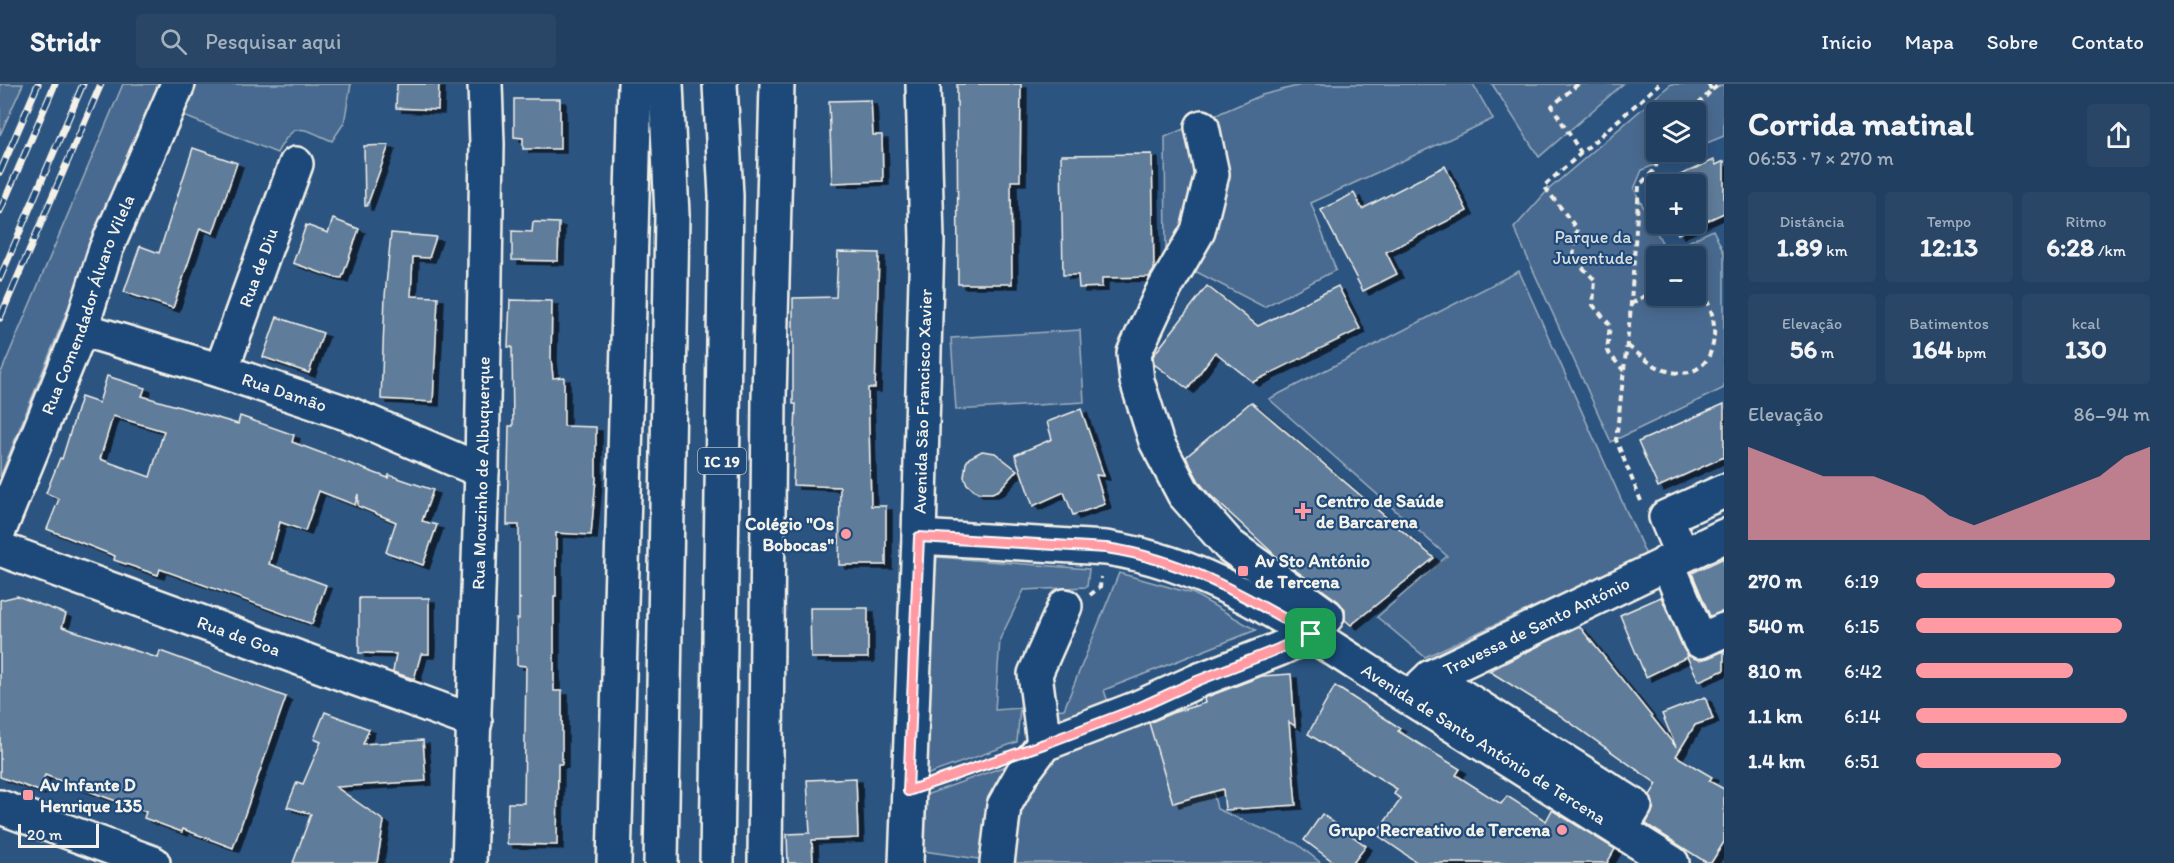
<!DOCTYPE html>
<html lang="pt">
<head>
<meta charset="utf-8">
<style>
  :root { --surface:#213f61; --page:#294667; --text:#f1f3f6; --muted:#a2afbd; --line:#3e5876; --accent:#ff9aa2 }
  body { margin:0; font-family:Itim,sans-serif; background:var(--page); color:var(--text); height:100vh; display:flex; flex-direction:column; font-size:22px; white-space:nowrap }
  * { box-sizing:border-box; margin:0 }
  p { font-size:20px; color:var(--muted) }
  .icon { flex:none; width:33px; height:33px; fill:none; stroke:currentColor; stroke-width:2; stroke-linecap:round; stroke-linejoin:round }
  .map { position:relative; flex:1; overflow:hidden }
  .panel { display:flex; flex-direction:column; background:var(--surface); width:450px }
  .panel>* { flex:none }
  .controls { position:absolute; left:1646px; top:18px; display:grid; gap:12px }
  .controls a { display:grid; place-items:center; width:60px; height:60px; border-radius:6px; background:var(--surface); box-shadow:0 3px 15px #0003,0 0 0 2px var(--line); font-size:30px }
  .scale { position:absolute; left:18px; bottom:15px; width:81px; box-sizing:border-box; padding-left:6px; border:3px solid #f4f1e8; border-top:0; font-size:16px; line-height:21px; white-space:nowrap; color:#f4f1e8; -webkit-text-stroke:4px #1f4a7a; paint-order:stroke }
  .pin { position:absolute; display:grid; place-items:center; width:51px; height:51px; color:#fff; margin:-26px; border-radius:12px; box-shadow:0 3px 9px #0006 }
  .round { display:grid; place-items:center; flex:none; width:63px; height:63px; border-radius:6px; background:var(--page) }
  .summary { display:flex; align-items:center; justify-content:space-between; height:102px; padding:0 24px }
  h1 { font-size:33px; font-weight:700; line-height:45px }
  .stats { display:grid; grid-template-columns:repeat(3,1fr); gap:9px; height:102px; padding:6px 24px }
  .stats div { display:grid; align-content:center; border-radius:6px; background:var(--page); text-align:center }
  .stats b { font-size:26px; font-weight:700 }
  .stats small { font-size:16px; font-weight:400 }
  .stats p { font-size:16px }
  .chart { height:168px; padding:12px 24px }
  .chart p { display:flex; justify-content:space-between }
  .chart svg { width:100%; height:108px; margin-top:6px; fill:var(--accent); opacity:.7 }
  ul { padding:0 24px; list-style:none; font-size:20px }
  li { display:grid; grid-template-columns:96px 72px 1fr; align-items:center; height:45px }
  li i { height:15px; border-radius:8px; background:var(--accent) }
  header { display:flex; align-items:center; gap:36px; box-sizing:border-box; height:84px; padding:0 30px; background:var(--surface); border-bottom:2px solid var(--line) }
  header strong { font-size:28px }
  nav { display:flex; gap:33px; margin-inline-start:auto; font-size:21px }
  .search { width:420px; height:54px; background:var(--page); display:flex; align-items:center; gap:15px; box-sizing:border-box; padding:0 21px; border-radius:6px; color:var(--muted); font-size:22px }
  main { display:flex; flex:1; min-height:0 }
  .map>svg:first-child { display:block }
</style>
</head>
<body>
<header>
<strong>Stridr</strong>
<div class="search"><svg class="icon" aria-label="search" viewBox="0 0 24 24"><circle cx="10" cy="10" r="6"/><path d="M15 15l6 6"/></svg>Pesquisar aqui</div>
<nav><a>Início</a><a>Mapa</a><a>Sobre</a><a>Contato</a></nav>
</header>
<main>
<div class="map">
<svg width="1724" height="779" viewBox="0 0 1724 779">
  <defs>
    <filter id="shadow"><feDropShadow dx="6" dy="4" stdDeviation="0" flood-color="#0009"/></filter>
  </defs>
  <rect width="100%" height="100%" fill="#2c5481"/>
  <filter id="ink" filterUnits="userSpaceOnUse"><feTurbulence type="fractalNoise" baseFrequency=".0167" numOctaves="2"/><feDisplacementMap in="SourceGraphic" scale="12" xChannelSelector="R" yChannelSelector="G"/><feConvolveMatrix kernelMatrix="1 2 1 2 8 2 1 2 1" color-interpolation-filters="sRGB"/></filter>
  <g filter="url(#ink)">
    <!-- green -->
    <g fill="#496b90" stroke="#9eaebc" stroke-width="1.5" fill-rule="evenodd">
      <polygon points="0,0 23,0 0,51"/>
      <polygon points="123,0 164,0 82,190 0,393 0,291"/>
      <path d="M 197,0 L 351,0 L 344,39 L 332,57 C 301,44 295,35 277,69 L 184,32 Z"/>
      <polygon points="1305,0 1473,0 1493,35 1311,119 1336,186 1264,223 1166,172 1165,53 1262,11"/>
      <polygon points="1492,0 1623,0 1539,73"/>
      <path d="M 1671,0 L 1706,0 L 1712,5 L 1724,0 L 1724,52 L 1695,64 L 1695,28 L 1656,28 L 1656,68 L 1687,68 L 1642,86 L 1634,105 L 1667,168 L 1713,146 L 1724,169 L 1724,304 L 1611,358 L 1514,144 L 1548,106 ZM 1656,172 L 1695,172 L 1695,212 L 1656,212 Z"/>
      <polygon points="1519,187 1646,471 1425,573 1377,533 1447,472 1269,315"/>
      <polygon points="1080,246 1084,318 956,326 951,254"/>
      <polygon points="937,473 1089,485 1087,503 1024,506 1000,555 995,626 1020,624 1017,658 918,694"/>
      <polygon points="1119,489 1194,510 1256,546 1104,606 1109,621 1039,652 1042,627 1064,625"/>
      <polygon points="1192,612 1217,725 1297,760 1321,779 1006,779 917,766 920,713 1011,680 1044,660"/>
    </g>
    <!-- building -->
    <g fill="#5e7b9a" stroke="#f4f1e8" stroke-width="1.5" fill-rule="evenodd" filter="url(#shadow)">
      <polygon points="397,0 439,0 438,26 396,24"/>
      <polygon points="957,0 1021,0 1020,97 1011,97 1012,200 958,200"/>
      <polygon points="514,15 560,15 560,65 523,65 523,54 514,53"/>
      <polygon points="871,16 873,51 882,51 883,97 832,99 829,17"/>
      <polygon points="389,61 367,122 365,122 364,62"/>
      <polygon points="193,64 237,79 213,149 200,144 173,224 124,208 140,162 159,169"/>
      <polygon points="1152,70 1154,186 1149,193 1102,194 1102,203 1079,204 1078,191 1063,191 1061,71"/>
      <polygon points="1714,76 1716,81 1724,77 1724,129 1678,150 1673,140 1695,140 1695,100 1660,100"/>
      <polygon points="1445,82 1467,127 1386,168 1397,190 1363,207 1321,126 1354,109 1362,125"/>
      <polygon points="333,135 359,145 342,194 333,193 293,179 306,141 328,149"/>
      <polygon points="533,138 559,139 558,177 512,176 512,147 532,148"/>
      <polygon points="391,149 436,153 429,174 413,173 411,212 438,213 433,318 381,315 385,212"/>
      <polygon points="838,168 879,169 875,304 868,304 871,422 886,422 886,481 839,481 840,403 793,401 796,320 793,320 793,214 836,213"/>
      <polygon points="1207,202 1258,242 1338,202 1360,245 1253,298 1215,268 1188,305 1154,280 1153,272"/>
      <polygon points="510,216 552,217 551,273 553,294 564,293 564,342 596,343 596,395 591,451 556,449 556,512 554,512 554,607 562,607 562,680 558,680 557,761 507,760 508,719 524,719 526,582 517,581 517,535 519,535 519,515 521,515 519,514 519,441 507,441 509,342 513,342 512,263 508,263"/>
      <polygon points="277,233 323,249 309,289 263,273"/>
      <path d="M 107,292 L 145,304 L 142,312 L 238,340 L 240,332 L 294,351 L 292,358 L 388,394 L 389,391 L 433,406 L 422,437 L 437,441 L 423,481 L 386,468 L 396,438 L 358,422 L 358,410 L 355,421 L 319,407 L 305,447 L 280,438 L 269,480 L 326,501 L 312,540 L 160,485 L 158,491 L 114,476 L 115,472 L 47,445 L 59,415 L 46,409 L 60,374 L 62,375 L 81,313 L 99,319 ZM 113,332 L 164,347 L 150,393 L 100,375 Z"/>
      <polygon points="1251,318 1434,474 1351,541 1345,536 1345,526 1338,517 1277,473 1208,409 1200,399 1186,373"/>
      <polygon points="1724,320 1724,373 1658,403 1638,358"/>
      <polygon points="1081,325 1104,392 1096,391 1105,420 1073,431 1064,408 1033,422 1015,371 1052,355 1047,338"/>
      <polygon points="982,367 995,369 1017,386 999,406 992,409 978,409 967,400 964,393 966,379 969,374"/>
      <polygon points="1724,474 1724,528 1710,532 1692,489"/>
      <polygon points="17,512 66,530 62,543 158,574 160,567 286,613 233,764 183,745 182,748 144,734 146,728 45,691 39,707 0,693 0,516"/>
      <polygon points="1661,513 1683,564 1688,572 1699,576 1708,574 1724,567 1724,586 1699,597 1687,573 1646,593 1620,531"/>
      <polygon points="359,514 429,514 429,570 421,570 414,595 393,588 396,570 359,569"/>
      <polygon points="810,524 868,524 868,574 811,574"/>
      <polygon points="1579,542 1676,663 1662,630 1705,613 1713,635 1695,641 1676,672 1712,693 1709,697 1724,705 1724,758 1711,779 1707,779 1646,740 1654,723 1650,711 1657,700 1555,628 1489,587"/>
      <polygon points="1291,590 1295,642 1289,638 1296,721 1225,726 1223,705 1173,719 1149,639 1172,629 1205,619 1204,614 1262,592"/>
      <polygon points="1335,602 1400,644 1398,647 1460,685 1456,691 1501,720 1507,712 1546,737 1552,726 1615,765 1607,779 1418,779 1376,750 1401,715 1394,710 1397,705 1308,650"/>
      <polygon points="325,628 369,645 363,660 423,656 426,697 336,703 384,737 377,779 293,779 311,730 287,723 297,698 303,700 321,658 314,655"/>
      <polygon points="856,694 858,754 812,756 813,779 788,779 787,750 810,749 807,696"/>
      <polygon points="1322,730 1366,762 1353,779 1335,779 1304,756"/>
    </g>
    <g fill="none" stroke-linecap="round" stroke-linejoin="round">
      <defs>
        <g id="minor">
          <path id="s1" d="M 81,245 L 221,287 L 349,330 L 482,387"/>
          <path id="s2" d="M 221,287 L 296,80"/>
          <path id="s3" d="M 0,444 L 81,245 L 106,165 L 178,0"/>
          <path id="s4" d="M 919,453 L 1106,464 C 1217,480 1310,551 1402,609 C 1492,665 1582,722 1672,779"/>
          <path id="s5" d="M 0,465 L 475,638"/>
          <polyline points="1682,471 1666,433 1724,407"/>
          <polyline points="1667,478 1700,557 1724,546"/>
          <polyline points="1431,593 1635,722 1620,746"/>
          <path id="s6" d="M 1410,613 L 1431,593 L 1724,452"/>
          <polyline points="1044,660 1035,590 1065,522"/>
          <polyline points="0,723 153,779"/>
          <path id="s7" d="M 469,779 L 482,387 L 487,60 L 485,0"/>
          <path id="s8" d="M 906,779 L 919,453 L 927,157 L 923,0"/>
          <polyline points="997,779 1004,722 1023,688 1044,660 1135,625 1197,597 1279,565 1311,550 1327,532 1229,461 1184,410 1156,357 1137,297 1134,269 1162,209 1198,147 1212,90 1202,43"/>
        </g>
        <g id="highway">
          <polyline points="614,779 635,0"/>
          <polyline points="661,779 672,131 666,0"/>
          <polyline points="717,779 726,112 720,0"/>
          <polyline points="765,779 769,314 777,0"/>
        </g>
      </defs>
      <!-- minor casing -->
      <use href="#minor" stroke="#f4f1e8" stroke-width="38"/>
      <!-- highway casing -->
      <use href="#highway" stroke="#f4f1e8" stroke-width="38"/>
      <!-- path -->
      <g stroke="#f4f1e8" stroke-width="4" stroke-dasharray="6 4.5" stroke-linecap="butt">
        <polyline points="1578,0 1552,22 1581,69"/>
        <polyline points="1712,6 1720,0"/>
        <polyline points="1691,28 1712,6 1708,0"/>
        <polyline points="1631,220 1656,205"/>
        <path d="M 1628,262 C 1641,272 1655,285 1672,288 C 1723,298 1724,224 1695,202"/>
        <polyline points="1624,287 1607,267 1610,241 1593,221 1595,196 1573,174 1577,145 1544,102 1659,0"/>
        <polyline points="1641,417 1616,356 1630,233 1639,102 1656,84 1657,68"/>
        <polyline points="1090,511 1100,503 1101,493"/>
        <polyline points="939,696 995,677"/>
      </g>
      <!-- minor -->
      <use href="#minor" stroke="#1f4a7a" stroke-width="33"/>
      <!-- highway -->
      <use href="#highway" stroke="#1f4a7a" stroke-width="33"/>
      <defs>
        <g id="rail">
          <polyline points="0,88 38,0"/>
          <polyline points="0,127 55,0"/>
          <polyline points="0,194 83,0"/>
          <polyline points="0,234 101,0"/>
        </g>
      </defs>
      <!-- rail casing -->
      <use href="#rail" stroke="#f4f1e8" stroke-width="7"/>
      <!-- rail -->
      <use href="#rail" stroke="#1f4a7a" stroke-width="4.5" stroke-dasharray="14" stroke-linecap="butt"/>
    </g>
  </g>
  <g fill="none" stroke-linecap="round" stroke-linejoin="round" filter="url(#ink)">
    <defs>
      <path id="route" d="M 919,453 L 1106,464 C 1183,475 1245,512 1311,550 L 1278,565 L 1197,597 L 1136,625 L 1044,660 L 908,707 Z"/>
    </defs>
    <!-- route casing -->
    <use href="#route" stroke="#fff" stroke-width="12"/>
    <!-- route -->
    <use href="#route" stroke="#ff9aa2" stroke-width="8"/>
  </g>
  <!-- markers -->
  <g fill="#ff9aa2" stroke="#1f4a7a" stroke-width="2">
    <path d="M1300 418h6v6h6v6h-6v6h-6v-6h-6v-6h6z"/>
    <circle cx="846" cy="450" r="6"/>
    <rect x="1237" y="481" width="12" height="12" rx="3"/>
    <rect x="22" y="705" width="12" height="12" rx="3"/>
    <circle cx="1562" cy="746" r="6"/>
  </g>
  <g text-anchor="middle" stroke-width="4.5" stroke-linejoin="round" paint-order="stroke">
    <!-- shield labels -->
    <rect fill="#1f4a7a" stroke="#b4bfc7" stroke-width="1.5" x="698" y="364" width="48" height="26" rx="4.5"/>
    <g font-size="16" font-weight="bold" fill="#f4f1e8">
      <text x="722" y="383">IC 19</text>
    </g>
    <!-- park labels -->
    <g font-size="18" fill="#dadddb" stroke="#1f4a7a">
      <text x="1593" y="159">Parque da<tspan x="1593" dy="21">Juventude</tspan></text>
    </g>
    <!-- street labels -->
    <g font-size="18" fill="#f4f1e8" stroke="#1f4a7a">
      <text dy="6" stroke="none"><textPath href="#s2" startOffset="110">Rua de Diu</textPath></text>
      <text dy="6" stroke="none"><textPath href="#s3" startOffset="240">Rua Comendador Álvaro Vilela</textPath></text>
      <text dy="6" stroke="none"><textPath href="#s1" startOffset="213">Rua Damão</textPath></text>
      <text dy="6" stroke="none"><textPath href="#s8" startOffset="462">Avenida São Francisco Xavier</textPath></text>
      <text dy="6" stroke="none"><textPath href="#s7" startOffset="390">Rua Mouzinho de Albuquerque</textPath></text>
      <text dy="6" stroke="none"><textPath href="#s6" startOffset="146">Travessa de Santo António</textPath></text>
      <text dy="6" stroke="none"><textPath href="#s5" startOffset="254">Rua de Goa</textPath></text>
      <text dy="6" stroke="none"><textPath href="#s4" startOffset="616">Avenida de Santo António de Tercena</textPath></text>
    </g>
    <!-- poi labels -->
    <g font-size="18" font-weight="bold" fill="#f4f1e8" stroke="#1f4a7a" text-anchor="start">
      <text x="1316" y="423">Centro de Saúde<tspan x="1316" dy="21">de Barcarena</tspan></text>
      <text x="834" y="446" text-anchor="end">Colégio "Os<tspan x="834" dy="21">Bobocas"</tspan></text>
      <text x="1255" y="483">Av Sto António<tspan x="1255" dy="21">de Tercena</tspan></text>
      <text x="40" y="707">Av Infante D<tspan x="40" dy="21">Henrique 135</tspan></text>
      <text x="1550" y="752" text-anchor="end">Grupo Recreativo de Tercena</text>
    </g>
  </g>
</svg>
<div class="controls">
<a><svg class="icon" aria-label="layers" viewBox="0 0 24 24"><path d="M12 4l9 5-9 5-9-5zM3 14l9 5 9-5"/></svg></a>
<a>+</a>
<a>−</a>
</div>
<div class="scale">20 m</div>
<div class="pin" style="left:1311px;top:550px;background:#1e9e55"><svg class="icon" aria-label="arrive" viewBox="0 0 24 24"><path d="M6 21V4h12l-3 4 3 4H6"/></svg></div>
</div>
<section class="panel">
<div class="summary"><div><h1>Corrida matinal</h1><p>06:53 · 7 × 270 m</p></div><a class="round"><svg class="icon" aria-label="share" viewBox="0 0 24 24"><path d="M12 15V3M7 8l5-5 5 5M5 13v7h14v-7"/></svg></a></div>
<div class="stats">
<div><p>Distância</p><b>1.89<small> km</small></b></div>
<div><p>Tempo</p><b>12:13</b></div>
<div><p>Ritmo</p><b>6:28<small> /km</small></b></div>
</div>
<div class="stats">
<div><p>Elevação</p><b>56<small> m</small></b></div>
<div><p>Batimentos</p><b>164<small> bpm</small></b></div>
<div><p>kcal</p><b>130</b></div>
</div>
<div class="chart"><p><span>Elevação</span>86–94 m</p>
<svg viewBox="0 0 160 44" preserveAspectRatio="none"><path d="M0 44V6L10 10L20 14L30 18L40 18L50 18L60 22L70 26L80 34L90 38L100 34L110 30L120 26L130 22L140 18L150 10L160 6V44z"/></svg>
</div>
<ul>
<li><b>270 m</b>6:19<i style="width:85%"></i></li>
<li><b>540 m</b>6:15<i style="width:88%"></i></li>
<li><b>810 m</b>6:42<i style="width:67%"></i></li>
<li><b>1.1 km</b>6:14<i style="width:90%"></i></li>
<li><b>1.4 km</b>6:51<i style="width:62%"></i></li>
</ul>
</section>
</main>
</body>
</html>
